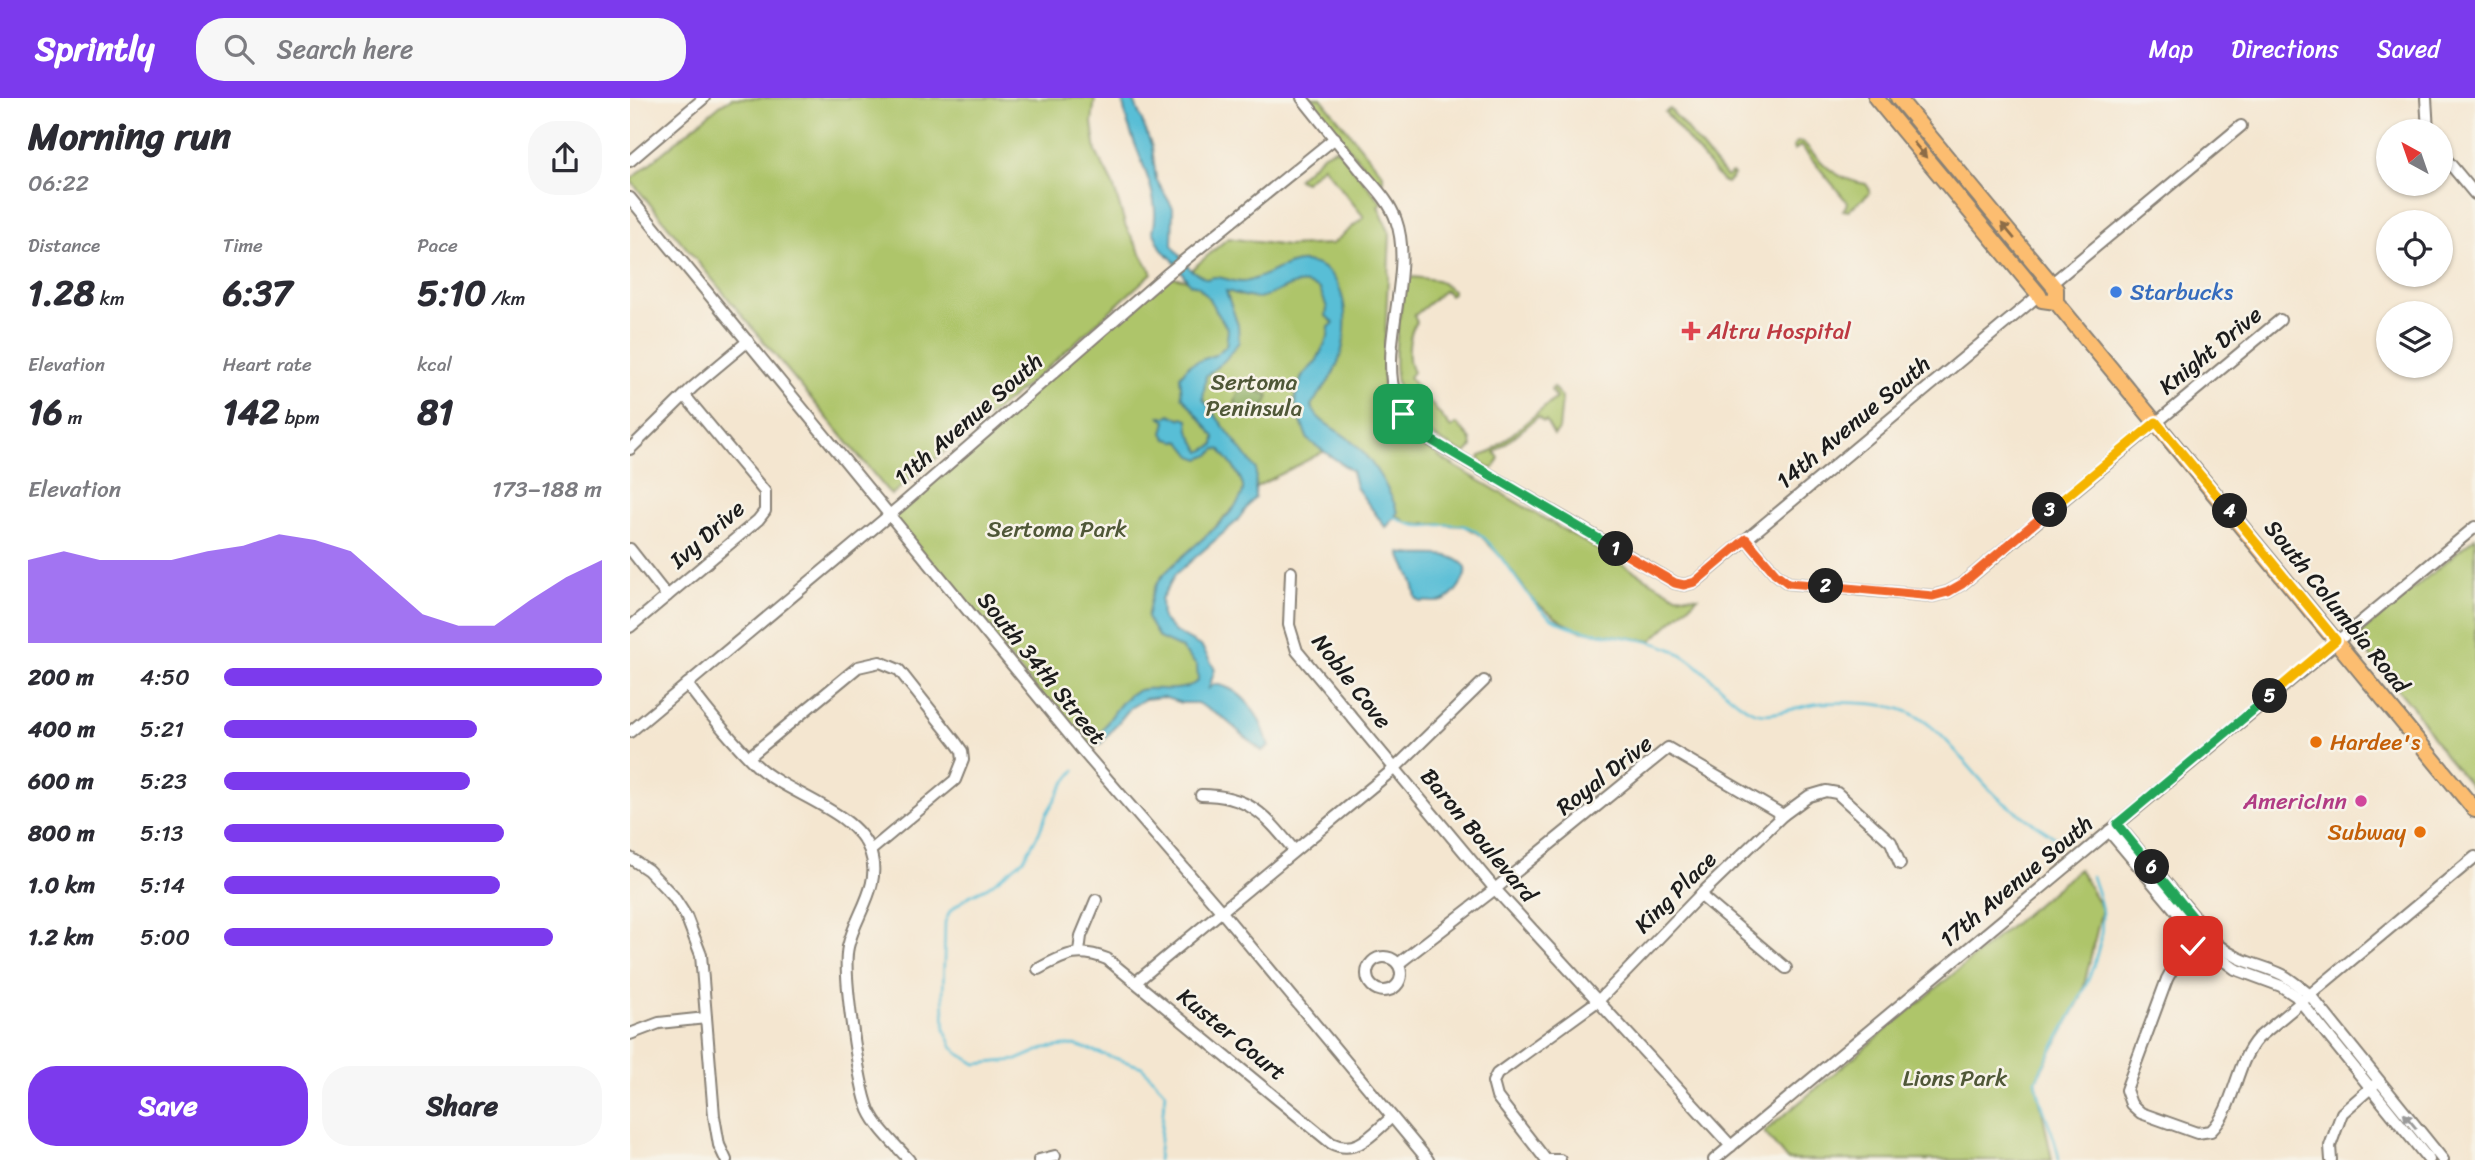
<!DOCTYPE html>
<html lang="en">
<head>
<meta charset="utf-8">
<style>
  :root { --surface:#fff; --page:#f7f7f7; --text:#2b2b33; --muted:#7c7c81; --accent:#7c3aed }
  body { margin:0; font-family:Sriracha,sans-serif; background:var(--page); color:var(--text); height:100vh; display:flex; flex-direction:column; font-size:26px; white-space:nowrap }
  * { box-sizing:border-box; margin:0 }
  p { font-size:23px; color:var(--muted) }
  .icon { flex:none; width:38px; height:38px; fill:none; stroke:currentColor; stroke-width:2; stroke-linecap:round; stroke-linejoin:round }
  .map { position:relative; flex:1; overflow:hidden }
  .sheet { display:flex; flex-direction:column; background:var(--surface); width:630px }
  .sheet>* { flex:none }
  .needle { width:46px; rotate:320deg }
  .buttons { position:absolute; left:1746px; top:21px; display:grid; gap:14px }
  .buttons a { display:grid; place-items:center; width:77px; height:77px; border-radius:50%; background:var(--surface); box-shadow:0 2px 5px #0004; font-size:35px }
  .pin { position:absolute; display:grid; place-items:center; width:60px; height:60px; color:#fff; margin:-30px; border-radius:14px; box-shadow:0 4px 10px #0006 }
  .km { position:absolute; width:35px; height:35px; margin:-18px; border-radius:50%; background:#222; color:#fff; font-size:19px; line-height:35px; text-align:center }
  .round { display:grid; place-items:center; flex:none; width:74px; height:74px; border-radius:28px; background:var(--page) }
  .head { display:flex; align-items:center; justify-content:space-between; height:119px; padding:0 28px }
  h1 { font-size:38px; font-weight:800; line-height:52px }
  .metrics { display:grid; grid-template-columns:repeat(3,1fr); gap:10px; height:119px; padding:7px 28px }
  .metrics div { display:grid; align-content:center }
  .metrics b { font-size:35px; font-weight:800 }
  .metrics small { font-size:19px; font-weight:400 }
  .metrics p { font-size:19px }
  .chart { height:196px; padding:14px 28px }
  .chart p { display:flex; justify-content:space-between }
  .chart svg { width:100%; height:126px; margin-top:7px; fill:var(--accent); opacity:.7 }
  .primary-button { display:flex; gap:14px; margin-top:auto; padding:14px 28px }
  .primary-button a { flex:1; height:80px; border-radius:28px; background:var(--accent); color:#fff; font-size:28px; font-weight:800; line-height:80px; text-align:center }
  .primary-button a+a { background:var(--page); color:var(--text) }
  ul { padding:0 28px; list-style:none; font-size:23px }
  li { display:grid; grid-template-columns:112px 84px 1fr; align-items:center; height:52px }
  li i { height:18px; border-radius:9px; background:var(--accent) }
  header { display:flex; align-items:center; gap:42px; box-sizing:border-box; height:98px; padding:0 35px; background:var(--accent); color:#fff }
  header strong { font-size:33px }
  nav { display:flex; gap:38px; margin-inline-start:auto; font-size:24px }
  .search { width:490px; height:63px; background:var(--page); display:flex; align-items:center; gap:18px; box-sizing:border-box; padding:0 24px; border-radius:28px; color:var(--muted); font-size:26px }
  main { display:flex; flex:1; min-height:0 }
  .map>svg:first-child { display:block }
</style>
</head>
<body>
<header>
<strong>Sprintly</strong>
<div class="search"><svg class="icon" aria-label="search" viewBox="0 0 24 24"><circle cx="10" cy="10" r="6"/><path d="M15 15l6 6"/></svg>Search here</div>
<nav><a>Map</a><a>Directions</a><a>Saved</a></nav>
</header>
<main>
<section class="sheet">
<div class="head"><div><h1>Morning run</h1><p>06:22</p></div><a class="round"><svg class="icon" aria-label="share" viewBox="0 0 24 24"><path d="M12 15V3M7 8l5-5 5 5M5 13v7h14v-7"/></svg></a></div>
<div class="metrics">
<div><p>Distance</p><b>1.28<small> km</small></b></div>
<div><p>Time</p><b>6:37</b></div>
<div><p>Pace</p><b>5:10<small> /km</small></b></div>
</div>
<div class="metrics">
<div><p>Elevation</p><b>16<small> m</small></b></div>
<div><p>Heart rate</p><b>142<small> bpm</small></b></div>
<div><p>kcal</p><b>81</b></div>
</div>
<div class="chart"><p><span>Elevation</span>173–188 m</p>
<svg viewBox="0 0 160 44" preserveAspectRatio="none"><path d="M0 44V15L10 12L20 15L30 15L40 15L50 12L60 10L70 6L80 8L90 12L100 23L110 34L120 38L130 38L140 29L150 21L160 15V44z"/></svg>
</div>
<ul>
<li><b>200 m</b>4:50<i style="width:100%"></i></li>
<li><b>400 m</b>5:21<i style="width:67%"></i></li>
<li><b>600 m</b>5:23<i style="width:65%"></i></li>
<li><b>800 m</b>5:13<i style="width:74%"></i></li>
<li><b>1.0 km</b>5:14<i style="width:73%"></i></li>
<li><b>1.2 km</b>5:00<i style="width:87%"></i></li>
</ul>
<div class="primary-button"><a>Save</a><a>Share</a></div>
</section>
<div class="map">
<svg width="1845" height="1062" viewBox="0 0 1845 1062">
  <rect width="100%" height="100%" fill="#f7f3e8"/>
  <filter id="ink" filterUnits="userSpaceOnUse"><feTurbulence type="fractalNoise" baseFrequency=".0143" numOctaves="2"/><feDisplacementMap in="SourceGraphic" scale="14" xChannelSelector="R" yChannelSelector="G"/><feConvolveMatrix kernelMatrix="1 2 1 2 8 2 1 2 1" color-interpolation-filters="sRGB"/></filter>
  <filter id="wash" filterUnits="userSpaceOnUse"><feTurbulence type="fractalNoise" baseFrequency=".00686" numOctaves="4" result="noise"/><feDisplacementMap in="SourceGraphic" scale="28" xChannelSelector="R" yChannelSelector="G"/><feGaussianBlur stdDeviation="1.57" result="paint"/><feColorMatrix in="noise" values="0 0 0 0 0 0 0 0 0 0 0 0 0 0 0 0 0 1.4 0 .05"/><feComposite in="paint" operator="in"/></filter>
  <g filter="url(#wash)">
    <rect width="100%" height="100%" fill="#f4e6d0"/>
    <!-- green -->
    <g fill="#aec56a" stroke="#657043" stroke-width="2">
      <polygon points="102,0 465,0 462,25 466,54 483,87 496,129 522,175 407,279 261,397 0,82 91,6"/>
      <polygon points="677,0 691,0 753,76 753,83 747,84"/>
      <polygon points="1040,11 1096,79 1102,75 1104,77 1097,85 1092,83 1035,14"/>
      <path d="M 1167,44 L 1173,44 C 1194,67 1204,81 1236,86 L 1240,92 L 1239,96 L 1218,113 L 1213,112 L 1218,105 L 1171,48 L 1164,52 L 1163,49 Z"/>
      <polygon points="704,51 708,52 752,105 748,108 760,136 753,286 766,324 811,360 1045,497 1068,499 1021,543 949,532 931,523 904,503 870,458 851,438 835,428 777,425 740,396 710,345 624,390 540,473 524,518 579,569 571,595 526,595 503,605 460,655 259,417 536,177 576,187 561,172 598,140 657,148 702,146 734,119 693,68 675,84 667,81 694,56"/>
      <path d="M 783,179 L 807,182 L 823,192 L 823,195 L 819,197 L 815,192 L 784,218 L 787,224 C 778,234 776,263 783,274 L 779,279 L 821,330 L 827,326 L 841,342 L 842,349 L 835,356 C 819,347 801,339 788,327 C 751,291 769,231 774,186 L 777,181 Z"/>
      <polygon points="923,289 932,300 929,332 924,337 916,323 913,324 908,319 865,354 869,360 864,370 860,371 854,367 849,360 850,358 859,355 926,300 921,292"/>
      <polygon points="1845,439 1845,693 1814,656 1785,612 1731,547 1729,539 1731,535"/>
      <polygon points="1449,771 1472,811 1451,900 1406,982 1422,1062 1157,1062 1134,1034"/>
    </g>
    <!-- forest -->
    <polygon fill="#8aaa5e" stroke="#53633d" stroke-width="2" points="614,288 639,297 636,306 623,316 609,310 605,305 607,297"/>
    <!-- water -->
    <g fill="#58bed6" stroke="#3a6d79" stroke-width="2">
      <path d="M 493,0 L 503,0 L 522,49 L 526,81 L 543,110 L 542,147 L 561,172 L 577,181 C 590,175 600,185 613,184 C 632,182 657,162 675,164 C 718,168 720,224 711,256 C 706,275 693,292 681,307 C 688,326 705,329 720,342 C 743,361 757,387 768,414 L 756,430 L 726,389 L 722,373 L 678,342 L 668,316 L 665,300 L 672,278 L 686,264 L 698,239 L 699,229 L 704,225 L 696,218 L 697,210 L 690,191 C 662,176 654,196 628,200 C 618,201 606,195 596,193 L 608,227 L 609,244 L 595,262 L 576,278 L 573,301 L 626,371 L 625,399 L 606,424 L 545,477 L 531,501 L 532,520 L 545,534 L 572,549 L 585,571 L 579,590 L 584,586 C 615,590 632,621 639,649 L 632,653 L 592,619 L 567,605 L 551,605 L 533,599 L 515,601 L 500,610 L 470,647 L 466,642 C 474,630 491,600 504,594 C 526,585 546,599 568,583 L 567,568 L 551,550 L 529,540 L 517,520 C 520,506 521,492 531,480 C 546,459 616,413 613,389 C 611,376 597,362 591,352 L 586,351 L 580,357 L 570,361 L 562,358 L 551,344 L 537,341 L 533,335 L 536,323 L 530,319 L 537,319 L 540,316 L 550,321 L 553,319 L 558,321 L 559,333 L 571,354 L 584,347 L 585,339 L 552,298 L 550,278 L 560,266 L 585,257 L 596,248 L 598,232 L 577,198 L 568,188 L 560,186 L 542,161 L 532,152 L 523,133 C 535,93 494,39 493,0 Z"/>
      <path d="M 770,455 C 793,461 818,449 836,469 C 837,480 824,499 813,503 C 805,506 798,502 790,504 C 783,497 787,502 785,494 C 783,478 774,469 770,455 Z"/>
    </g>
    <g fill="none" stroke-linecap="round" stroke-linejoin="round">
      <!-- stream -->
      <g stroke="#58bed6" stroke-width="2.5">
        <path d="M 762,418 C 772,423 781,428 793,428 C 805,428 822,424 835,428 C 870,439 893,507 927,523 C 962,540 1003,535 1039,550 C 1072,564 1088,593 1118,611 C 1139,624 1169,606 1191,605 C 1216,604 1245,604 1270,611 C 1312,623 1339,676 1372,703 C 1391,718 1413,731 1433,745"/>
        <polyline points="445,672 434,686 416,717 409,735 393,762 358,789 337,799 320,813 315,824 313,897 315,932 322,948 328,955 346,966 387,962 415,950 445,947 512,969 535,994 528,1062"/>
        <path d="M 1429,1062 C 1426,1035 1409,1010 1406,982 C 1431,930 1475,874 1472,814 C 1471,802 1465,789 1462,778"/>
      </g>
    </g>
  </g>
  <g filter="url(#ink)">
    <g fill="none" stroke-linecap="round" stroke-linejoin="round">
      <defs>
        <g id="minor">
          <path d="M 672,0 C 692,25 712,50 733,75 C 745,89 760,104 766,122 C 790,189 723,292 797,340 L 1045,485 L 1054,487 L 1065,484 L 1409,197"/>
          <polyline points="1796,0 1798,33"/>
          <polyline points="1811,55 1845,96"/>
          <polyline points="0,63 74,0"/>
          <polyline points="0,100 452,652 591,813 798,1062"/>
          <polyline points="1421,186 1611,28"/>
          <polyline points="0,351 63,289 118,243"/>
          <polyline points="1116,441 1145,475 1158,485 1303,498 1318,494 1332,486 1650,222"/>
          <polyline points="0,451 37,498"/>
          <polyline points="661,474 659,527 667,553 865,791 1101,1048"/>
          <polyline points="0,529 128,422 135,413 135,394 55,298"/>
          <path d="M 57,586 C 78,614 102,643 126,667 C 156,696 225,712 240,753 C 253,788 225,816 218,849 C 212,874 229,987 239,1012 C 247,1030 266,1047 279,1062"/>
          <polyline points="0,634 269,409 536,177 705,40"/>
          <polyline points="119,659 228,569 250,564 269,572 325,643 332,653 333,662 325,682 240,753"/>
          <path d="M 571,697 C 619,697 635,717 664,752"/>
          <path d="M 1487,726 L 1588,847 C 1610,865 1630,866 1653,877 C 1663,883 1671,890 1680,897 L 1813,1062"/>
          <polyline points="1479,733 1578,851 1605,871 1651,888 1666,898 1799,1062"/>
          <polyline points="0,760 18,772 43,798 56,818 71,857 84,1018 89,1047 96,1062"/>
          <polyline points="1070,797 1156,870"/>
          <path d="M 1577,836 L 1548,861 L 1537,881 L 1496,992 L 1501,1006 L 1511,1015 L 1567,1035 L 1581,1033 C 1606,1008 1604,967 1628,940 L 1845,759"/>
          <polyline points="449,854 451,838 466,802"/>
          <circle cx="754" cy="876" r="17"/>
          <polyline points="768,866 865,791 1038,650 1153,717"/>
          <path d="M 408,871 C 435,857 447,849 477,861 L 701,1045 C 727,1058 743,1035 762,1019"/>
          <polyline points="506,884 765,670 854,583"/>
          <polyline points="0,936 29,925 76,920"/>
          <polyline points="409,1062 425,1058"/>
          <polyline points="916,1062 867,999 863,984 867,976 969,902 1070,797 1153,717 1179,698 1196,693 1207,695 1261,744 1270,766"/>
          <polyline points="919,1062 930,1062"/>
          <polyline points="1084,1062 1845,429"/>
          <polyline points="1701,1062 1700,1048 1712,1015 1744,987"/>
        </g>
        <g id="major">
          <polyline points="1246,0 1409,197 1412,202 1426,204 1845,712"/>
          <polyline points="1268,0 1426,191 1426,204"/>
        </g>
      </defs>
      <!-- minor casing -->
      <use href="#minor" stroke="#888176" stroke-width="14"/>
      <!-- major casing -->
      <use href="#major" stroke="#888176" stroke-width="18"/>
      <!-- minor -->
      <use href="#minor" stroke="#fff" stroke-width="10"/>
      <!-- major -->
      <use href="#major" stroke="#fcbd6f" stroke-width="14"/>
    </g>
    <!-- one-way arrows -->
    <defs><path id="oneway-solid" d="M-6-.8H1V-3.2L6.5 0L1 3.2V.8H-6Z" transform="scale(1.75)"/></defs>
    <g fill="#8c6c46">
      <use href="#oneway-solid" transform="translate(1290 52) rotate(50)"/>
      <use href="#oneway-solid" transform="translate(1378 133) rotate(-130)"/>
    </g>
    <use fill="#999" href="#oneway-solid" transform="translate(1780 1023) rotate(-130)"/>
  </g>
  <g fill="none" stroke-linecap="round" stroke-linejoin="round" filter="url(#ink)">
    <defs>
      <polyline id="split-1" points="773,316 791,336 986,451"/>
      <polyline id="split-2" points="986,451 1045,485 1054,487 1065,484 1116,441 1145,475 1158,485 1196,488"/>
      <polyline id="split-3" points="1196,488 1303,498 1318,494 1332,486 1420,412"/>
      <polyline id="split-4" points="1420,412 1526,324 1600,413"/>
      <polyline id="split-5" points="1600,413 1706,542 1640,598"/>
      <polyline id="split-6" points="1522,769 1487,726 1640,598"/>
      <polyline id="split-7" points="1522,769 1577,836 1563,848"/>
    </defs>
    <!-- split-1 casing -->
    <use href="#split-1" stroke="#fff" stroke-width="14"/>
    <!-- split-2 casing -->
    <use href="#split-2" stroke="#fff" stroke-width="14"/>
    <!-- split-3 casing -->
    <use href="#split-3" stroke="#fff" stroke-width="14"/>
    <!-- split-4 casing -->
    <use href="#split-4" stroke="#fff" stroke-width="14"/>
    <!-- split-5 casing -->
    <use href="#split-5" stroke="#fff" stroke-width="14"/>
    <!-- split-6 casing -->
    <use href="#split-6" stroke="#fff" stroke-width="14"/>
    <!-- split-7 casing -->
    <use href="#split-7" stroke="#fff" stroke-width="14"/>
    <!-- split-1 -->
    <use href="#split-1" stroke="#22a559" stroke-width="9"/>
    <!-- split-2 -->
    <use href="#split-2" stroke="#f0652b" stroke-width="9"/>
    <!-- split-3 -->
    <use href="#split-3" stroke="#f0652b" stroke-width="9"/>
    <!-- split-4 -->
    <use href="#split-4" stroke="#f5b400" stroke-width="9"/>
    <!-- split-5 -->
    <use href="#split-5" stroke="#f5b400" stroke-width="9"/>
    <!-- split-6 -->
    <use href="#split-6" stroke="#22a559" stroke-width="9"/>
    <!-- split-7 -->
    <use href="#split-7" stroke="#22a559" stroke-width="9"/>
  </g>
  <!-- markers -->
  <circle fill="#3f7fe0" stroke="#f7f3e8" stroke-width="2.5" cx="1486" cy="194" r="7"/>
  <path fill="#e0444e" stroke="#f7f3e8" stroke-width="2.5" d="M1057.5 222.5h7v7h7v7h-7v7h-7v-7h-7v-7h7z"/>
  <g fill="#e8710a" stroke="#f7f3e8" stroke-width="2.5">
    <circle cx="1686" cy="644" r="7"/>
    <circle cx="1790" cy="734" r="7"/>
  </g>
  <circle fill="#d1479c" stroke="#f7f3e8" stroke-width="2.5" cx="1731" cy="703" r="7"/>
  <g text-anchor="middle" stroke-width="5" stroke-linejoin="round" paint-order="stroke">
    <!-- shop labels -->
    <g font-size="23" fill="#366cbe" stroke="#f7f3e8" text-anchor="start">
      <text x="1500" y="202">Starbucks</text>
    </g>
    <!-- health labels -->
    <g font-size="23" fill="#be3a42" stroke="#f7f3e8" text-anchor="start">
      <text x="1077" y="241">Altru Hospital</text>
    </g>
    <!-- street labels -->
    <g font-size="23" fill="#1c1c1c" stroke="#f7f3e8">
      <text transform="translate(1580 252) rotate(-39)" y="8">Knight Drive</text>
      <text transform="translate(338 321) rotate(-41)" y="8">11th Avenue South</text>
      <text transform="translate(1223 324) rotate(-40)" y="8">14th Avenue South</text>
      <text transform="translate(77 436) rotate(-41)" y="8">Ivy Drive</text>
      <text transform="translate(1707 508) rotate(51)" y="8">South Columbia Road</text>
      <text transform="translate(412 570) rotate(51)" y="8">South 34th Street</text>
      <text transform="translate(722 583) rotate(52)" y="8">Noble Cove</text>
      <text transform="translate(974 677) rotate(-38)" y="8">Royal Drive</text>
      <text transform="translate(849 737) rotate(50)" y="8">Baron Boulevard</text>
      <text transform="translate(1386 783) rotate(-40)" y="8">17th Avenue South</text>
      <text transform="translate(1045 794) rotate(-45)" y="8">King Place</text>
      <text transform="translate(602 936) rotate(39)" y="8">Kuster Court</text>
    </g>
    <!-- park labels -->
    <g font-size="23" fill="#4f5737" stroke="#f7f3e8">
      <text x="624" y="292">Sertoma<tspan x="624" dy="26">Peninsula</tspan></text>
      <text x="427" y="439">Sertoma Park</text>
      <text x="1325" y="988">Lions Park</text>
    </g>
    <!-- food labels -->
    <g font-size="23" fill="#c56008" stroke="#f7f3e8" text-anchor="start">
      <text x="1700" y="652">Hardee's</text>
      <text x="1776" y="742" text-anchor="end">Subway</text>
    </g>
    <!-- hotel labels -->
    <g font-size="23" fill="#b23c85" stroke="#f7f3e8" text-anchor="end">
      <text x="1717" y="711">AmericInn</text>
    </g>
  </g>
</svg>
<div class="buttons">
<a><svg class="needle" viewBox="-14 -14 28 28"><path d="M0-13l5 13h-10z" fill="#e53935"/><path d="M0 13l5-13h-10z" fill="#7c7c81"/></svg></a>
<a><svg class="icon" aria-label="locate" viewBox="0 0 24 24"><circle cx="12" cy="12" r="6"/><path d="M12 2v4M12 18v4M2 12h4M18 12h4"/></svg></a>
<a><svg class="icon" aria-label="layers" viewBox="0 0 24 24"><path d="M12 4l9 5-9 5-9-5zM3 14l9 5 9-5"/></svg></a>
</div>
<div class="pin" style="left:773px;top:316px;background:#1e9e55"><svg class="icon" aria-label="arrive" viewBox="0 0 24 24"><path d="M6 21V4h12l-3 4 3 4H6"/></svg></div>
<div class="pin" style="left:1563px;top:848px;background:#d93025"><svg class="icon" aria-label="check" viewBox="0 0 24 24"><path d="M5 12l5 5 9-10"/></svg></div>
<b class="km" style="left:986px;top:451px">1</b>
<b class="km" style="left:1196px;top:488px">2</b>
<b class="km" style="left:1420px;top:412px">3</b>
<b class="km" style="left:1600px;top:413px">4</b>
<b class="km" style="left:1640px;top:598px">5</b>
<b class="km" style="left:1522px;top:769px">6</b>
</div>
</main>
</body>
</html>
